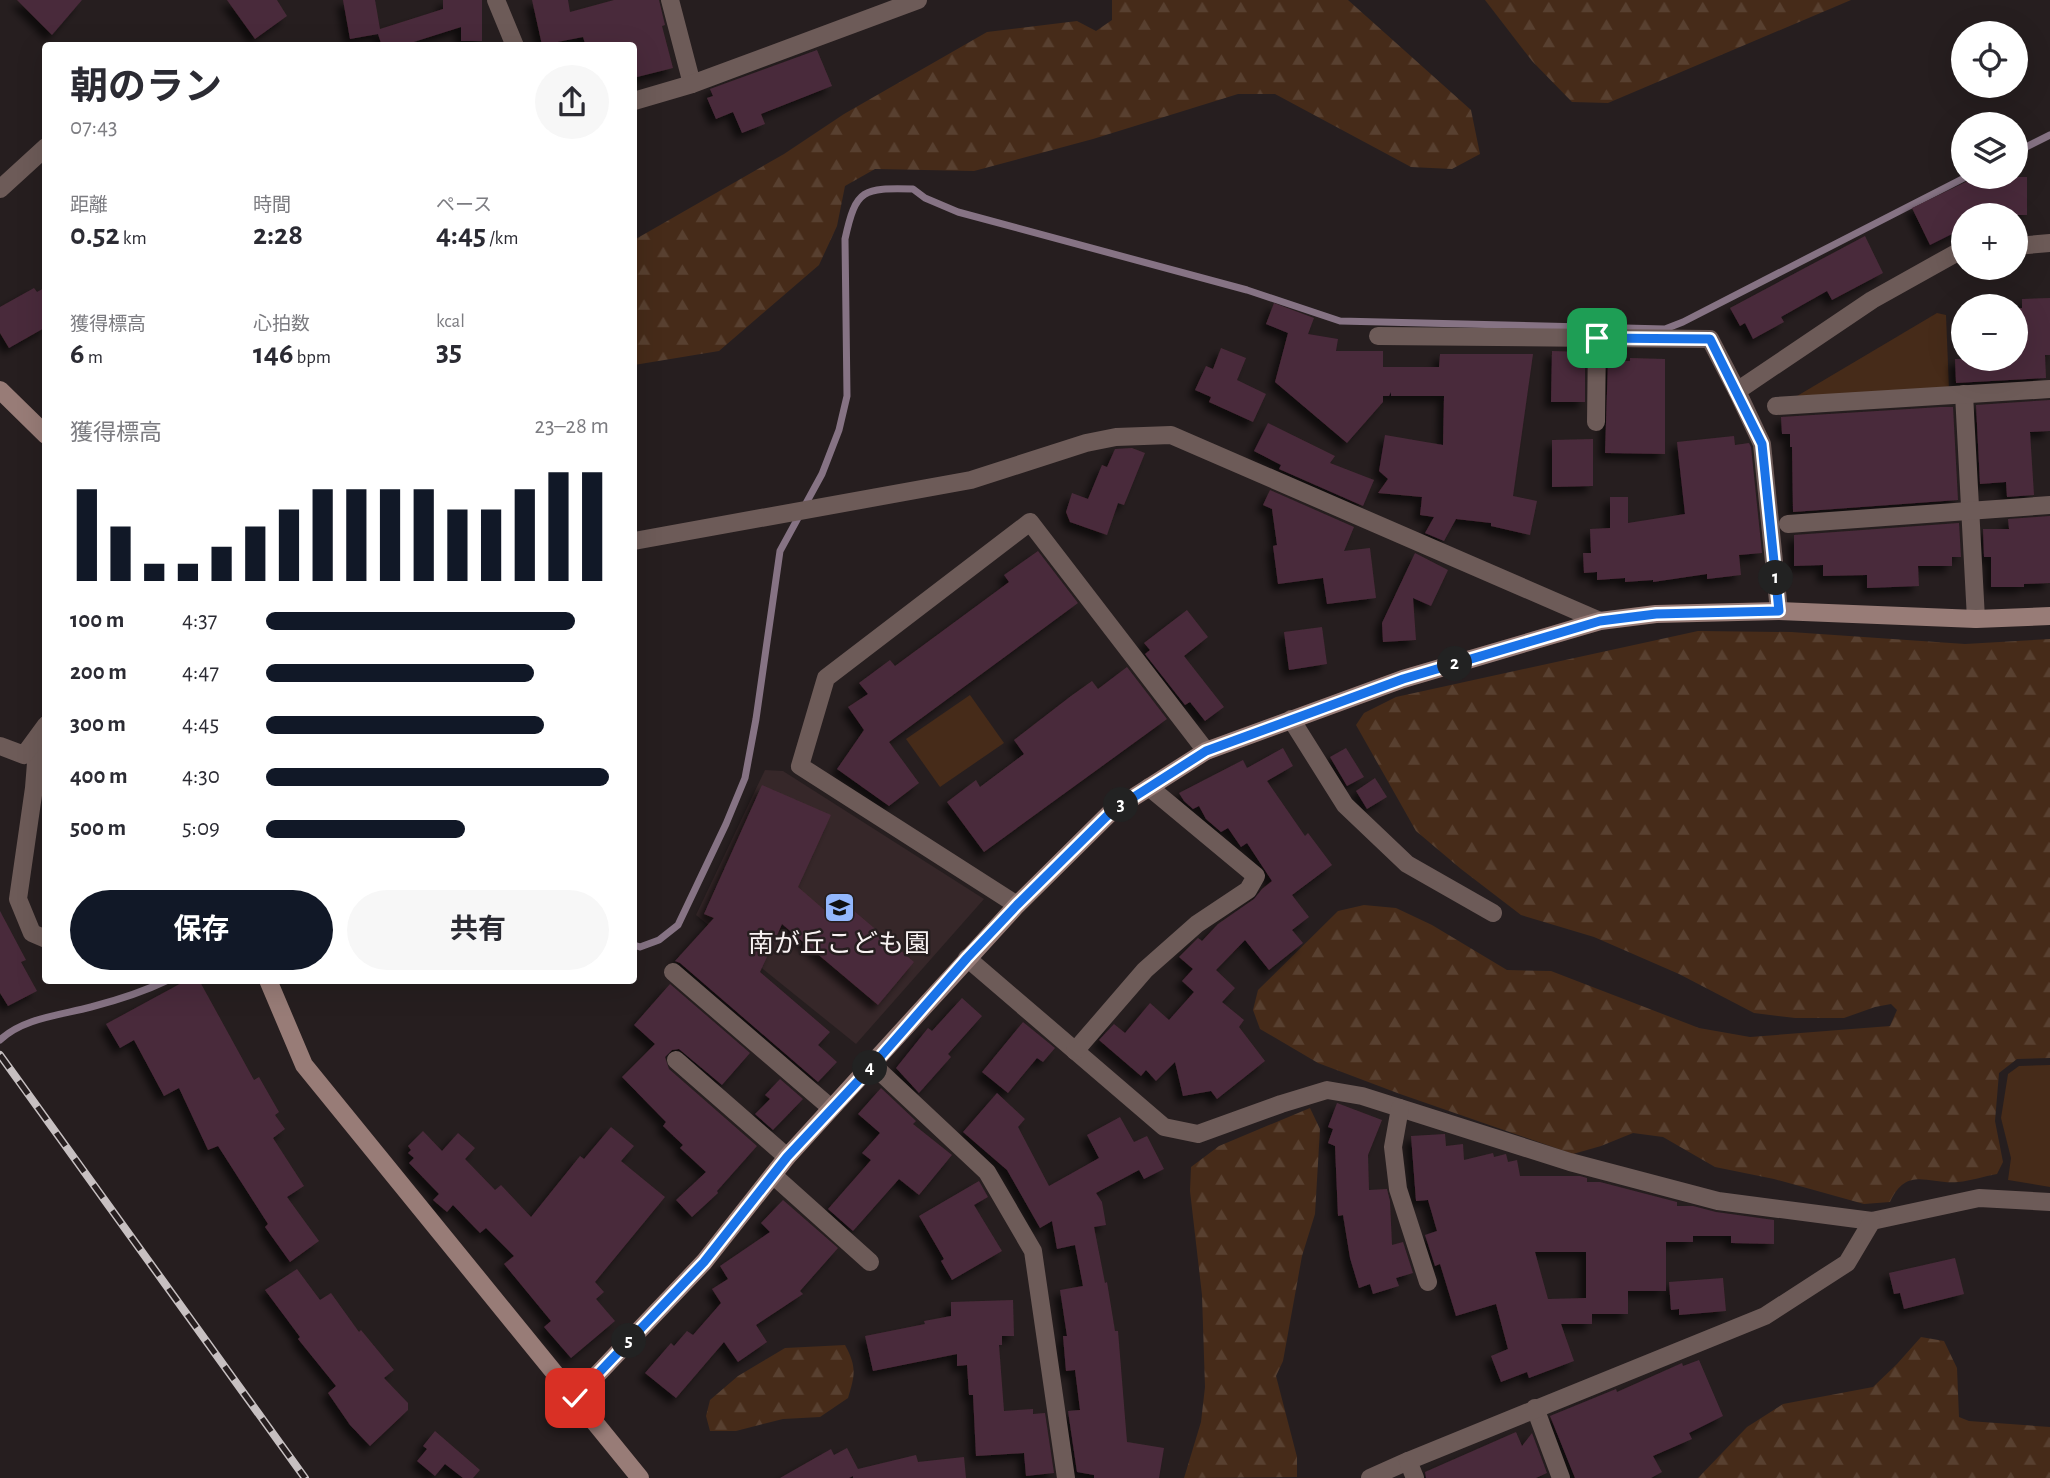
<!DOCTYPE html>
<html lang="ja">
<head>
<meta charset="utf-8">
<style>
  :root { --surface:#fff; --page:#f7f7f7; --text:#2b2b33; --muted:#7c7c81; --accent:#111827 }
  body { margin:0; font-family:"Alegreya Sans","Noto Sans JP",sans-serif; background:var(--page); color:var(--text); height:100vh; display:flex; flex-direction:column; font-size:26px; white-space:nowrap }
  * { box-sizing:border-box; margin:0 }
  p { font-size:23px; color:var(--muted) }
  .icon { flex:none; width:38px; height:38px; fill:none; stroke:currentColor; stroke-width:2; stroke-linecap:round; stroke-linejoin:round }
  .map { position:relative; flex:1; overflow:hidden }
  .panel { position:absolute; left:42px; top:42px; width:595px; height:942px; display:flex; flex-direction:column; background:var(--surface); border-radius:7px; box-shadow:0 7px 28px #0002 }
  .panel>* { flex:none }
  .fabs { position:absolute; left:1951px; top:21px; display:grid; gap:14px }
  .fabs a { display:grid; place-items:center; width:77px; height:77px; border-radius:50%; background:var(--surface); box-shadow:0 7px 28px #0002; font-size:35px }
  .pin { position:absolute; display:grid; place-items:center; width:60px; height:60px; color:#fff; margin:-30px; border-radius:14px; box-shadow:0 4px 10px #0006 }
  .km { position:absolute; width:35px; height:35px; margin:-18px; border-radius:50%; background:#222; color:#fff; font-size:19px; line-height:35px; text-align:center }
  .round { display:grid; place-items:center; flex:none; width:74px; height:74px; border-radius:37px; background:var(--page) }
  .summary { display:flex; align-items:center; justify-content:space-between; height:119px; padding:0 28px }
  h1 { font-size:38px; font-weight:700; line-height:52px }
  .stats { display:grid; grid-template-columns:repeat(3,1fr); gap:10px; height:119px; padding:7px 28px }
  .stats div { display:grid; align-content:center }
  .stats b { font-size:30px; font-weight:700 }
  .stats small { font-size:19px; font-weight:400 }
  .stats p { font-size:19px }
  .chart { height:196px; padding:14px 28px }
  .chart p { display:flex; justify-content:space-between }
  .chart svg { width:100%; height:126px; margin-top:7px; stroke:var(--accent); stroke-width:6 }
  .primary-button { display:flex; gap:14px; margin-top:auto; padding:14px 28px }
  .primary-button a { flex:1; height:80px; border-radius:42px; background:var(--accent); color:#fff; font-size:28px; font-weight:700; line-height:80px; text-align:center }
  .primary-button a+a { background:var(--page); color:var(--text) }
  ul { padding:0 28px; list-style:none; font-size:23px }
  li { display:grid; grid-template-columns:112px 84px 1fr; align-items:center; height:52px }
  li i { height:18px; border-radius:9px; background:var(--accent) }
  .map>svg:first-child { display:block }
</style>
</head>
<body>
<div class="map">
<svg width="2050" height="1478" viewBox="0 0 2050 1478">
  <defs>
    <pattern id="forest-firs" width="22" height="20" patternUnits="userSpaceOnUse" patternTransform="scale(1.75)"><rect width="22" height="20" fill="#462b19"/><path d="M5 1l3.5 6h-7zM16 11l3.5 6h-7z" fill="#584030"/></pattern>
    <filter id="shadow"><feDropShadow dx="-6" dy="6" stdDeviation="3.5" flood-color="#0009"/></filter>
  </defs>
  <rect width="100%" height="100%" fill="#261e1f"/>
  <!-- built -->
  <polygon fill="#362729" points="765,770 783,771 984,899 856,1044 696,915"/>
  <!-- green -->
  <g fill="#462b19">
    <polygon points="1937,313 1946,315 1949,389 1792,399"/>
    <polygon points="970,695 1004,743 940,787 906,739"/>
    <polygon points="2050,1065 2050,1187 2008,1180 2011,1158 2001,1118 2008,1074 2019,1066"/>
  </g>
  <!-- forest -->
  <g fill="url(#forest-firs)">
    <polygon points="1112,0 1348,0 1471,110 1480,154 1452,169 1411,167 1275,94 1238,94 1093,139 974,171 875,169 845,186 837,226 819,265 719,351 634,365 634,240 784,154 844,114 987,32 1077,21 1096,31 1112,20"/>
    <polygon points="1485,0 1851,0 1608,103 1572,102 1532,61"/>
    <path d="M 1698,631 L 1791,632 L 1965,644 L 2050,639 L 2050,1058 L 2017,1059 L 1999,1073 L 1995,1121 L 2003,1162 L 1997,1174 C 1984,1176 1971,1181 1958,1182 C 1929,1185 1907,1165 1890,1202 L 1864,1204 L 1774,1179 L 1715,1167 L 1663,1137 L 1633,1133 L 1601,1146 L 1573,1154 L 1400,1094 L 1318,1063 L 1260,1029 L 1253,1010 L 1258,990 L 1338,911 L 1364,905 L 1396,908 L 1432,925 L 1507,970 L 1551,971 L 1699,1028 L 1750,1037 L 1890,1026 L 1897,1010 L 1891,1004 L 1875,1007 L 1844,1018 L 1795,1018 L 1754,1013 L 1679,974 L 1594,937 L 1521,915 L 1461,869 L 1416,831 L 1356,725 L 1364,713 L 1396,697 Z"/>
    <polygon points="1310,1108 1320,1129 1315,1214 1302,1256 1283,1361 1276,1376 1297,1457 1297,1477 1184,1478 1201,1422 1205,1387 1202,1295 1190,1191 1191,1167 1219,1146"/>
    <polygon points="1921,1337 1944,1341 1957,1368 1959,1417 1969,1421 2050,1427 2050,1478 1698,1478 1747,1427 1783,1404 1873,1387 1897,1364"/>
    <path d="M 845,1345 C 857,1367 855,1375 848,1398 L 820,1417 L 783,1419 L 736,1431 L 710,1431 L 706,1416 L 710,1400 L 738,1376 L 785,1348 Z"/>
  </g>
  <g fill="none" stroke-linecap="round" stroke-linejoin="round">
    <!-- stream -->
    <g stroke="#867384" stroke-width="7">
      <polyline points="2016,152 2050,135"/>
      <path d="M 634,945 L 640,947 L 659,940 L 678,925 L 726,824 L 745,778 L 756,719 L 780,551 L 822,474 L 839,430 L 847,396 L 845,239 C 856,188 863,188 913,189 L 925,198 L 958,212 L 1247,290 L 1340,321 L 1665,329 L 1683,322 L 1966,177"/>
      <path d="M 0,1040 C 23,1018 61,1015 91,1007 C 118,1000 143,992 168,980"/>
    </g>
  </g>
  <!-- building -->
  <g fill="#4a2a3a" fill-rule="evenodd" filter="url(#shadow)">
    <polygon points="17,0 82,0 52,35"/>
    <polygon points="227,0 277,0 287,16 255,39"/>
    <polygon points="343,0 375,0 380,29 443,9 443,0 482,0 482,41 461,41 461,27 401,46 382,46 378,34 350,39"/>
    <polygon points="532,0 568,0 570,12 614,0 659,0 665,25 662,26 673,68 637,77 634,64 634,46 586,46 583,37 542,45"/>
    <polygon points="817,50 832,86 761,114 765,124 742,133 733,112 716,119 707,98 713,96 710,89"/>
    <polygon points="1976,177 2027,177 2027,215 1964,215 1964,228 1930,245 1912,208"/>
    <polygon points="1865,236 1883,273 1832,300 1827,291 1781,317 1784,322 1753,339 1745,323 1740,326 1730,308"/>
    <polygon points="46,287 46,327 9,348 0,333 0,307 34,288 37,292"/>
    <polygon points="2050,298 2050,355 2045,355 2046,378 1956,383 1955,359 2016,359 2016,308 2022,308 2022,299"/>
    <polygon points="1274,303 1314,318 1308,334 1338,339 1336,351 1383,351 1383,367 1439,367 1440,354 1533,354 1513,496 1537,501 1530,535 1491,526 1491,523 1456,519 1444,541 1425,533 1434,517 1420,515 1422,497 1378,493 1388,479 1379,471 1385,435 1443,445 1444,396 1391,396 1391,392 1389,396 1383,396 1383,402 1347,443 1275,382 1288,333 1266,324"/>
    <polygon points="1221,348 1246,358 1237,380 1266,394 1253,422 1209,402 1211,397 1195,390 1206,366 1213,369"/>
    <polygon points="1552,351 1585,352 1585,402 1551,402"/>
    <polygon points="1630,358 1665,359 1665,454 1605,453 1608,361 1630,361"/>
    <polygon points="2050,400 2050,431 2030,432 2034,495 2007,497 2006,482 1980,484 1976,405"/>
    <polygon points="1941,407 1953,407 1958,500 1793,512 1792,447 1790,447 1790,434 1782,434 1781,417"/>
    <polygon points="1268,423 1335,456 1330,463 1374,480 1363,506 1279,469 1281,465 1254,451"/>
    <polygon points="1734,436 1735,445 1749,443 1751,447 1762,553 1739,555 1741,575 1707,579 1707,574 1653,582 1653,580 1625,582 1625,578 1597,580 1597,572 1584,573 1583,553 1591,553 1590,529 1610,528 1610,497 1628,497 1628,523 1685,514 1677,442"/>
    <polygon points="1593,439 1593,486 1552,487 1552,440"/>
    <polygon points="1132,448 1145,453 1124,505 1118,503 1107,535 1070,522 1066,512 1072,493 1088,499 1102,465 1107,467 1115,449"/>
    <polygon points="1270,490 1354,527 1344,551 1370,548 1376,598 1327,604 1323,578 1278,584 1273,546 1277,545 1272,509 1263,505"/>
    <polygon points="2050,516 2050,583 2024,584 2024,587 1991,587 1991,557 1984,557 1983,529 2009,529 2008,519"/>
    <polygon points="1959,523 1961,557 1952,557 1952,566 1918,566 1919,586 1867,588 1867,575 1823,576 1823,565 1794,566 1794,535"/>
    <polygon points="1038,551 1078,603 889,742 919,783 889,806 837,769 864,730 848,707 868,694 859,683 890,660 895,666 1009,582 1004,575"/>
    <polygon points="1415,553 1448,570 1431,606 1413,598 1416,640 1383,642 1382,623"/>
    <polygon points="1187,610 1208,637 1184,656 1224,707 1205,721 1190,702 1185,705 1145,654 1150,650 1144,643"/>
    <polygon points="1322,627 1327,664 1289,670 1284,632"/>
    <polygon points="1127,667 1167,719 984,852 947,802 976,780 980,787 1024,754 1014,740 1071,696 1092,681 1098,689"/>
    <polygon points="1283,748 1293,766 1267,781 1305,836 1308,833 1332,865 1292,895 1309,917 1292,930 1303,943 1269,970 1245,940 1216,970 1235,988 1222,1002 1244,1020 1239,1027 1265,1061 1217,1099 1211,1091 1183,1096 1175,1062 1156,1081 1146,1070 1141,1076 1099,1040 1114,1024 1125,1033 1150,1003 1169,1020 1194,992 1182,981 1193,969 1179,957 1198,938 1202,941 1218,924 1254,899 1262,889 1272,881 1247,843 1241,847 1228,828 1221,832 1206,819 1199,806 1193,809 1184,801 1179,793 1243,760 1247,768"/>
    <polygon points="1346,748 1364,777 1347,786 1330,757"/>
    <polygon points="1375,778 1387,797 1367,809 1356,791"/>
    <polygon points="762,785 831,815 798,887 828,913 840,899 914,962 878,1005 782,924 760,972 830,1032 818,1045 837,1062 818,1082 680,963 675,961 714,918 704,914"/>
    <polygon points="0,911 26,960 21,962 37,991 8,1006 0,993"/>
    <polygon points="187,980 199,980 254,1080 259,1077 279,1112 275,1115 285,1129 273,1138 304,1186 287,1197 319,1241 290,1262 265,1227 268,1224 218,1146 208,1150 179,1088 164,1096 134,1040 120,1048 106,1024"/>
    <polygon points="670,984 750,1053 722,1085 679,1049 672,1050 665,1057 669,1069 757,1146 717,1191 718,1193 692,1217 676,1200 706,1172 680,1148 683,1145 663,1126 666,1122 622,1077 655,1044 634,1025"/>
    <polygon points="962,998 982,1016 948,1054 951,1057 919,1093 896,1068 928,1028 932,1031"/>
    <polygon points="1023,1022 1055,1048 1043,1062 1037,1058 1008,1093 982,1072"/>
    <polygon points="780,1079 803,1099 773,1130 755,1114 770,1099 765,1095"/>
    <polygon points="881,1088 916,1121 913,1124 952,1155 919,1195 899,1179 853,1231 828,1209 871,1160 862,1153 880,1133 858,1114"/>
    <polygon points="997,1093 1025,1119 1018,1127 1049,1186 1099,1158 1087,1135 1120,1117 1134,1142 1147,1136 1164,1169 1144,1179 1139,1170 1096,1193 1102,1202 1106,1225 1094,1227 1105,1283 1107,1282 1115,1331 1118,1331 1127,1442 1164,1448 1159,1478 1094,1478 1094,1475 1077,1472 1068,1411 1080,1410 1075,1370 1066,1371 1063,1336 1067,1336 1060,1290 1083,1286 1075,1245 1057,1249 1052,1221 1040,1228 1007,1170 963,1132"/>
    <polygon points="1337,1103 1382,1120 1368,1155 1369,1190 1387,1189 1390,1201 1392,1245 1403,1242 1413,1273 1396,1278 1399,1286 1373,1294 1370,1284 1359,1288 1350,1258 1343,1215 1338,1216 1335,1146 1328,1143 1333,1129 1328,1127"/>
    <polygon points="611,1127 634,1146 621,1161 665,1197 595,1282 604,1292 596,1299 615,1321 571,1358 544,1327 551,1321 504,1264 514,1256 486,1228 480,1233 453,1205 447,1212 433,1200 439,1194 409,1163 414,1158 408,1153 411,1150 408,1146 423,1131 442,1151 458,1133 475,1148 465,1159 495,1190 501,1185 531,1217 580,1156 584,1159"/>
    <path d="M 1445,1134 L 1446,1146 L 1463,1144 L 1464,1160 L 1493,1153 L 1494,1157 L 1506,1154 L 1508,1162 L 1517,1160 L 1520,1176 L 1580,1176 L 1587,1178 L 1587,1182 L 1600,1182 L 1677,1202 L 1677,1206 L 1693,1206 L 1716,1212 L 1774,1220 L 1774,1244 L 1731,1243 L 1731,1236 L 1693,1236 L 1693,1242 L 1666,1242 L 1666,1291 L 1628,1291 L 1628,1314 L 1592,1314 L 1592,1324 L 1561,1324 L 1574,1361 L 1529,1378 L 1527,1372 L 1501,1382 L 1491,1356 L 1508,1349 L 1496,1304 L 1456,1316 L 1440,1264 L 1435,1266 L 1425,1235 L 1437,1231 L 1428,1200 L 1416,1201 L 1411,1136 ZM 1535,1252 L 1586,1252 L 1586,1298 L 1548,1299 Z"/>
    <polygon points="979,1181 988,1197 974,1205 1002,1251 952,1280 941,1261 944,1259 919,1216"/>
    <polygon points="783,1200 838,1248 800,1291 803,1294 756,1325 767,1342 738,1362 724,1342 676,1398 645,1373 671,1343 674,1346 687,1331 693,1335 721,1303 712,1289 728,1279 720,1266 770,1232 761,1223"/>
    <polygon points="1955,1258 1964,1294 1904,1309 1900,1293 1894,1294 1889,1273"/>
    <polygon points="297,1269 320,1300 331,1293 359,1332 361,1330 394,1370 384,1378 408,1403 408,1410 370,1446 350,1425 328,1393 336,1386 298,1339 300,1337 265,1290"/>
    <polygon points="1723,1278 1726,1311 1679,1315 1679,1309 1671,1310 1669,1282"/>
    <polygon points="1013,1300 1014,1336 1002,1336 1002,1345 999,1345 1004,1411 1033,1409 1033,1414 1045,1413 1054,1473 1026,1476 1024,1453 976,1456 973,1395 969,1395 967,1365 957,1366 957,1354 873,1371 865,1336 925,1324 924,1321 951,1316 951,1302"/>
    <polygon points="1699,1360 1723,1416 1689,1433 1692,1439 1653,1456 1662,1472 1651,1478 1575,1478 1550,1416 1616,1389 1617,1392 1682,1363 1683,1366"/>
    <polygon points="435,1431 480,1470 473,1478 463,1478 445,1464 435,1476 417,1461 427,1449 423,1446"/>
    <polygon points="1516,1432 1522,1446 1532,1433 1547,1473 1536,1478 1426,1478 1425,1472"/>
    <polygon points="847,1448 858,1469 916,1455 918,1462 964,1457 966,1478 853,1478 853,1476 849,1478 780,1478 831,1449 834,1455"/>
  </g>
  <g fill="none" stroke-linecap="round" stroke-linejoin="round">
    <!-- street -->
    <g stroke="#6d5b58" stroke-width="18">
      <polyline points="496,0 515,46"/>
      <polyline points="670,0 692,84"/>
      <polyline points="634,101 692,84 918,0"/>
      <polyline points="0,189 46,147"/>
      <polyline points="2016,246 2050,243"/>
      <polyline points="1378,336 1710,339 1737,391"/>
      <polyline points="1964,394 1976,619"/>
      <polyline points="1776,406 2050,389"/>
      <polyline points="1596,422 1597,339"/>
      <polyline points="1788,524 2050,505"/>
      <polyline points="634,541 971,480 1086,443 1116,437 1171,435 1600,621"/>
      <polyline points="1779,611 1762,444 1737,391 1872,300 1958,252 1964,251"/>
      <polyline points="1291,719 1345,805 1407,864 1493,913"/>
      <polyline points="38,738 34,788 18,899 32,933 46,939"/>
      <polyline points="0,746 24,755 46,725"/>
      <polyline points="1017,905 800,766 826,678 1030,522 1206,751"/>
      <polyline points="967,958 1164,1127 1198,1134 1281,1104 1327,1090 1362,1096 1570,1162 1718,1201 1872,1221 1979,1198 2050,1202"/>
      <polyline points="673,972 831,1108"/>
      <polyline points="1075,1051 1145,970 1197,924 1248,890 1256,876 1149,787"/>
      <polyline points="676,1060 787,1157"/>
      <polyline points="873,1065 987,1172 1033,1251 1066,1478"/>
      <polyline points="1400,1108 1393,1147 1398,1189 1428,1282"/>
      <polyline points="773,1175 870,1262"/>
      <polyline points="1535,1408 1561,1478"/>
      <polyline points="1370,1478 1408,1461"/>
      <polyline points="1415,1478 1408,1461 1765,1316 1847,1263 1872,1221"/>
    </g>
    <!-- secondary -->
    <g stroke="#987c77" stroke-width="18">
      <polyline points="0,390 46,435"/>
      <polyline points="268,980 304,1065 640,1478"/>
      <polyline points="575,1398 704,1262 787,1157 1017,905 1112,811 1206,751 1403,679 1600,621 1656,614 1779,611 1976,619 2050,616"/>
    </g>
    <defs>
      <polyline id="rail" points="0,1055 305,1478"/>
    </defs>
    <!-- rail casing -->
    <use href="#rail" stroke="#c7c0c1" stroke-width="8"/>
    <!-- rail -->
    <use href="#rail" stroke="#261e1f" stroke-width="5" stroke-dasharray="16" stroke-linecap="butt"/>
  </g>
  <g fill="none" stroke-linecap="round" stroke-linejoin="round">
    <defs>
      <polyline id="route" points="575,1398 704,1262 787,1157 873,1065 967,958 1017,905 1112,811 1206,751 1403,679 1600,621 1656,614 1779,611 1762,444 1710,339 1597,338"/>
    </defs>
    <!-- route casing -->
    <use href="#route" stroke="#fff" stroke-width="14"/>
    <!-- route -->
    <use href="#route" stroke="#1a73e8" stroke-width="9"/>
  </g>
  <!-- icons -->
  <defs>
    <symbol id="school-square" viewBox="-11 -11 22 22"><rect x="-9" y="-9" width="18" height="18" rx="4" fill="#93b7fd" stroke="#261e1f"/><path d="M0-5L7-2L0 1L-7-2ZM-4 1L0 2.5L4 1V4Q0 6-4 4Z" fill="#111"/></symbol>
  </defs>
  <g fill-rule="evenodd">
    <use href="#school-square" x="822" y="890" width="35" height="35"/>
  </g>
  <g text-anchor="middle" stroke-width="5" stroke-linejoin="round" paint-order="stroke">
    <!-- poi labels -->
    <g font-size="26" fill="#f9f3f3" stroke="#261e1f">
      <text x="839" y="952">南が丘こども園</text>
    </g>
  </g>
</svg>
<div class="fabs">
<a><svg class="icon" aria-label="locate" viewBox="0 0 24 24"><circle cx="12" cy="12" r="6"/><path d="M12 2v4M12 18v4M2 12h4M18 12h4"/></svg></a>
<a><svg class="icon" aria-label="layers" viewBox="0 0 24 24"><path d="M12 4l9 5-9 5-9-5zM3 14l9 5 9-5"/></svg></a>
<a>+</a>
<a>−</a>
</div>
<div class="pin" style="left:1597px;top:338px;background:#1e9e55"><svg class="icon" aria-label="arrive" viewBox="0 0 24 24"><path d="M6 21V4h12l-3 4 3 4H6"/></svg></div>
<div class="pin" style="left:575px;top:1398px;background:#d93025"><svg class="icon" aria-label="check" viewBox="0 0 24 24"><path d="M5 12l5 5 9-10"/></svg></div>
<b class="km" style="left:1776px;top:578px">1</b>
<b class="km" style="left:1455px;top:664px">2</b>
<b class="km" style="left:1121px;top:805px">3</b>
<b class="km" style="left:870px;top:1068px">4</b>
<b class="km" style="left:629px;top:1341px">5</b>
<section class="panel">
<div class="summary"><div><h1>朝のラン</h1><p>07:43</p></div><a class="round"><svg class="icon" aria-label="share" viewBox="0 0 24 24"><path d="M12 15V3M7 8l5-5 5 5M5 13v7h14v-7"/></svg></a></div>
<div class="stats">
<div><p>距離</p><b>0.52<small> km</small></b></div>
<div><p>時間</p><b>2:28</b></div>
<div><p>ペース</p><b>4:45<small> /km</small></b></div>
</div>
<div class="stats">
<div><p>獲得標高</p><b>6<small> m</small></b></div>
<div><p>心拍数</p><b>146<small> bpm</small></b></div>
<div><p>kcal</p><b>35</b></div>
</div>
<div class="chart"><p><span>獲得標高</span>23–28 m</p>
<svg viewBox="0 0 160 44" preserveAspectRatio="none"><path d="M5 44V12M15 44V25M25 44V38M35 44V38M45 44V32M55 44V25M65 44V19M75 44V12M85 44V12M95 44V12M105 44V12M115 44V19M125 44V19M135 44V12M145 44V6M155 44V6"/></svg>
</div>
<ul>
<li><b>100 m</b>4:37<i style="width:90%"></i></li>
<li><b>200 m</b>4:47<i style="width:78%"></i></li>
<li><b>300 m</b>4:45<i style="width:81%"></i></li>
<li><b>400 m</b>4:30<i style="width:100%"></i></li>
<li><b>500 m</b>5:09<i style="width:58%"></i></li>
</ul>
<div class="primary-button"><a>保存</a><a>共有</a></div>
</section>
</div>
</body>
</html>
